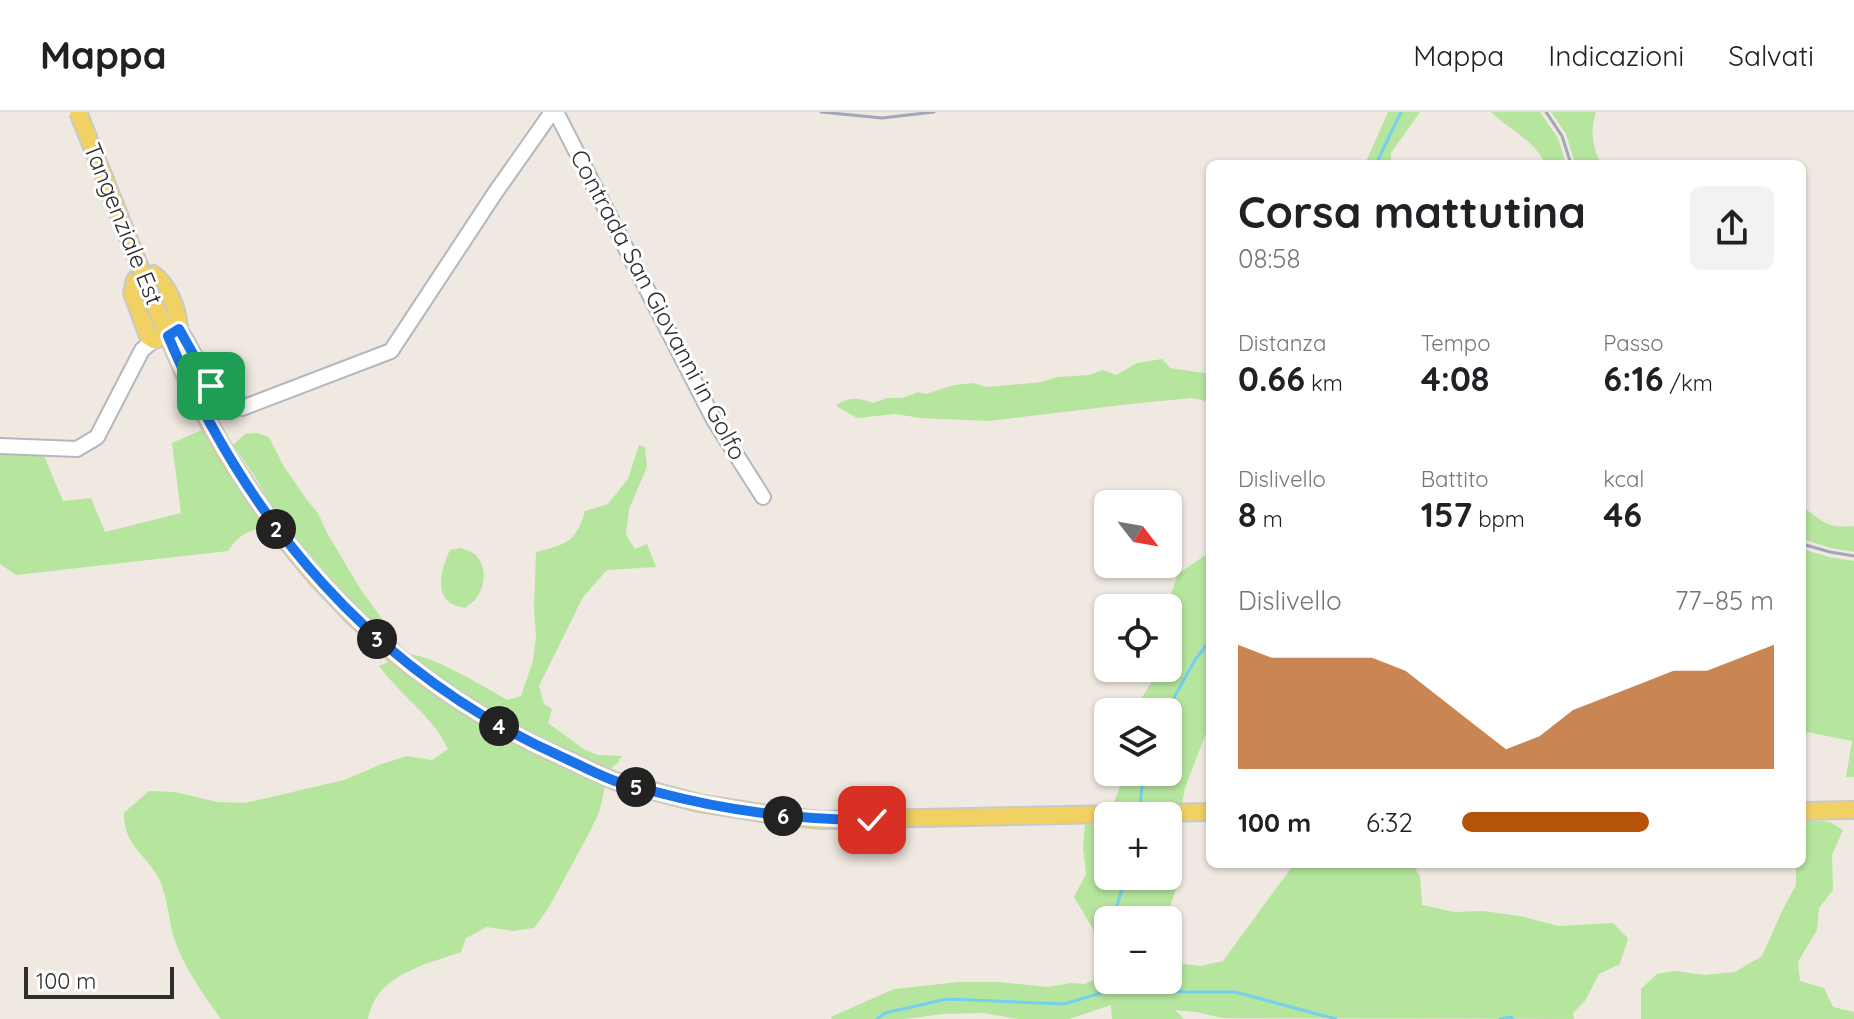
<!DOCTYPE html>
<html lang="it">
<head>
<meta charset="utf-8">
<style>
  :root { --surface:#fff; --page:#f2f2f2; --text:#202124; --muted:#757577; --line:#e0e0e0; --accent:#b45309 }
  body { margin:0; font-family:Quicksand,sans-serif; background:var(--page); color:var(--text); height:100vh; display:flex; flex-direction:column; font-size:30px; white-space:nowrap }
  * { box-sizing:border-box; margin:0 }
  p { font-size:26px; color:var(--muted) }
  .icon { flex:none; width:44px; height:44px; fill:none; stroke:currentColor; stroke-width:2; stroke-linecap:round; stroke-linejoin:round }
  .map { position:relative; flex:1; overflow:hidden }
  .drawer { position:absolute; left:1206px; top:48px; width:600px; height:708px; display:flex; flex-direction:column; background:var(--surface); border-radius:12px; box-shadow:0 2px 6px #0004 }
  .drawer>* { flex:none }
  .needle { width:52px; rotate:121deg }
  .buttons { position:absolute; left:1094px; top:378px; display:grid; gap:16px }
  .buttons a { display:grid; place-items:center; width:88px; height:88px; border-radius:12px; background:var(--surface); box-shadow:0 2px 6px #0004; font-size:40px }
  .scale { position:absolute; left:24px; bottom:20px; width:150px; box-sizing:border-box; padding-left:8px; border:4px solid #2e2e2e; border-top:0; font-size:22px; line-height:28px; white-space:nowrap; color:#2e2e2e; -webkit-text-stroke:6px #fff; paint-order:stroke }
  .pin { position:absolute; display:grid; place-items:center; width:68px; height:68px; color:#fff; margin:-34px; border-radius:16px; box-shadow:0 4px 12px #0006 }
  .km { position:absolute; width:40px; height:40px; margin:-20px; border-radius:50%; background:#222; color:#fff; font-size:22px; line-height:40px; text-align:center }
  .round { display:grid; place-items:center; flex:none; width:84px; height:84px; border-radius:12px; background:var(--page) }
  .headline { display:flex; align-items:center; justify-content:space-between; height:136px; padding:0 32px }
  h1 { font-size:44px; font-weight:700; line-height:60px }
  .figures { display:grid; grid-template-columns:repeat(3,1fr); gap:12px; height:136px; padding:8px 32px }
  .figures div { display:grid; align-content:center }
  .figures b { font-size:34px; font-weight:700 }
  .figures small { font-size:22px; font-weight:400 }
  .figures p { font-size:22px }
  .chart { height:224px; padding:16px 32px }
  .chart p { display:flex; justify-content:space-between }
  .chart svg { width:100%; height:144px; margin-top:8px; fill:var(--accent); opacity:.7 }
  ul { padding:0 32px; list-style:none; font-size:26px }
  li { display:grid; grid-template-columns:128px 96px 1fr; align-items:center; height:60px }
  li i { height:20px; border-radius:10px; background:var(--accent) }
  header { display:flex; align-items:center; gap:48px; box-sizing:border-box; height:112px; padding:0 40px; background:var(--surface); border-bottom:2px solid var(--line) }
  header strong { font-size:38px }
  nav { display:flex; gap:44px; margin-inline-start:auto; font-size:28px }
  .map>svg:first-child { display:block }
</style>
</head>
<body>
<header>
<strong>Mappa</strong>
<nav><a>Mappa</a><a>Indicazioni</a><a>Salvati</a></nav>
</header>
<div class="map">
<svg width="1854" height="907" viewBox="0 0 1854 907">
  <rect width="100%" height="100%" fill="#efe9e1"/>
  <!-- green -->
  <g fill="#b6e59e" fill-rule="evenodd">
    <polygon points="1388,0 1420,0 1391,41 1391,52 1365,52"/>
    <path d="M 1491,0 L 1540,0 L 1558,26 L 1566,52 L 1545,52 C 1534,27 1509,18 1491,0 Z"/>
    <path d="M 1551,0 L 1596,0 C 1590,20 1592,33 1601,52 L 1575,52 L 1566,22 Z"/>
    <path d="M 1162,247 L 1170,256 L 1210,262 L 1210,290 L 1192,286 L 1130,292 L 989,309 L 921,306 L 895,302 L 857,306 L 836,294 C 848,284 859,286 873,291 L 887,286 L 902,286 L 918,280 L 926,282 L 954,273 L 973,271 L 986,275 L 1022,272 L 1041,270 L 1057,265 L 1089,263 L 1103,258 L 1116,263 L 1137,251 Z"/>
    <path d="M 204,317 L 265,416 C 247,418 238,424 228,439 L 16,463 L 0,452 L 0,338 L 44,344 L 63,389 L 91,386 L 105,420 L 181,401 L 172,331 Z"/>
    <polygon points="257,321 269,325 283,353 307,388 318,401 327,421 361,478 383,508 386,519 356,496 277,404 257,368 233,333 245,322"/>
    <path d="M 639,333 L 645,335 L 647,355 L 629,397 L 626,423 L 635,437 L 647,432 L 656,455 L 607,458 L 583,485 L 539,574 L 544,592 L 552,597 L 548,611 L 585,638 L 598,643 L 622,644 L 617,652 L 607,659 L 494,604 L 405,543 C 424,537 487,577 508,588 L 521,584 L 533,549 L 536,525 L 534,495 L 536,440 C 566,432 576,431 585,399 L 608,392 L 628,367 Z"/>
    <path d="M 1802,394 C 1822,409 1827,417 1854,414 L 1854,440 L 1831,436 L 1802,427 Z"/>
    <path d="M 461,436 C 465,438 470,439 473,441 C 488,451 486,476 475,488 C 472,491 468,493 465,496 C 461,495 456,494 452,492 C 433,481 443,453 450,438 Z"/>
    <polygon points="1802,437 1829,445 1854,449 1854,665 1846,665 1852,629 1807,620 1804,631 1802,630"/>
    <path d="M 1204,444 L 1210,446 L 1210,617 L 1206,621 L 1185,676 L 1173,742 L 1176,776 L 1166,808 L 1108,808 L 1108,850 L 1093,817 L 1074,785 L 1086,762 L 1083,735 L 1085,713 L 1113,693 L 1126,660 L 1168,660 L 1168,600 L 1134,600 L 1135,597 L 1160,556 L 1168,556 L 1168,496 L 1166,496 L 1178,462 ZM 1108,704 L 1168,704 L 1168,764 L 1108,764 Z"/>
    <path d="M 392,548 L 602,671 L 605,675 L 599,701 L 587,725 L 549,795 L 534,816 L 513,819 L 487,815 L 466,826 L 461,840 C 424,853 376,863 368,907 L 221,907 C 204,884 186,858 176,832 C 168,811 169,786 158,765 C 144,740 124,734 124,701 L 149,679 L 175,680 L 217,690 L 245,691 L 344,668 L 382,652 L 407,644 L 432,648 L 448,637 C 433,604 400,583 379,554 Z"/>
    <polygon points="1802,707 1830,710 1843,718 1832,743 1833,778 1819,796 1817,818 1798,850 1800,869 1824,876 1833,895 1854,900 1854,907 1641,907 1641,877 1657,862 1675,859 1705,863 1735,860 1762,844 1782,799 1796,773 1796,752 1802,752"/>
    <polygon points="1294,752 1412,752 1420,764 1422,793 1455,800 1483,799 1520,804 1558,814 1613,811 1628,826 1620,852 1599,862 1585,889 1573,901 1574,907 1222,906 1196,900 1175,898 1184,907 1112,907 1111,893 1069,907 1018,907 983,901 943,902 905,907 831,907 833,904 894,877 959,870 998,870 1047,875 1071,871 1085,872 1108,861 1108,868 1168,868 1168,850 1201,854 1223,849"/>
  </g>
  <g fill="none" stroke-linecap="round" stroke-linejoin="round">
    <!-- stream -->
    <g stroke="#75cff0" stroke-width="3">
      <polyline points="1376,52 1401,0"/>
      <polyline points="1166,600 1195,548 1210,528"/>
      <polyline points="1140,696 1142,674 1146,660"/>
      <polyline points="1116,808 1115,800 1126,764"/>
      <polyline points="877,907 885,901 947,887 1064,892 1128,873 1184,880 1235,880 1336,907"/>
      <polyline points="1500,907 1511,905 1513,907"/>
    </g>
    <defs>
      <g id="minor">
        <polyline points="556,0 714,308 763,385"/>
        <path d="M 179,217 C 198,244 208,285 242,296 L 391,239 L 495,81 L 552,0"/>
        <polyline points="0,334 77,337 97,325 142,238 154,228"/>
      </g>
      <g id="major">
        <path d="M 153,162 C 169,174 178,198 179,217 L 168,224 L 154,228 L 148,224 L 132,181 L 135,168 Z"/>
        <polyline points="158,201 189,273 204,302 229,346 276,417 314,463 353,504 398,545 444,579 491,609 540,635 615,669 699,691 780,704 823,708 1210,700"/>
        <polyline points="1802,699 1854,698"/>
      </g>
    </defs>
    <!-- minor casing -->
    <use href="#minor" stroke="#b4b7c1" stroke-width="18"/>
    <!-- major casing -->
    <use href="#major" stroke="#c9c9c9" stroke-width="20"/>
    <!-- minor -->
    <use href="#minor" stroke="#fff" stroke-width="14"/>
    <!-- major -->
    <use href="#major" stroke="#f2d163" stroke-width="16"/>
    <!-- rail -->
    <g stroke="#a3a6b8" stroke-width="3">
      <polyline points="821,0 882,6 934,0"/>
      <polyline points="1546,0 1562,24 1571,52"/>
      <polyline points="1802,432 1830,440 1854,444"/>
    </g>
    <defs>
      <polyline id="major-bridge" points="78,0 158,201"/>
    </defs>
    <!-- major-bridge casing -->
    <use href="#major-bridge" stroke="#c9c9c9" stroke-width="20" stroke-linecap="butt"/>
    <!-- major-bridge -->
    <use href="#major-bridge" stroke="#f2d163" stroke-width="16"/>
  </g>
  <g fill="none" stroke-linecap="round" stroke-linejoin="round">
    <defs>
      <path id="route" d="M 211,274 L 179,217 L 168,224 C 247,410 373,560 560,644 C 578,652 596,662 615,669 C 628,674 643,676 656,680 C 727,699 799,708 872,708"/>
    </defs>
    <!-- route casing -->
    <use href="#route" stroke="#fff" stroke-width="16"/>
    <!-- route -->
    <use href="#route" stroke="#1a73e8" stroke-width="10"/>
  </g>
  <g text-anchor="middle" stroke-width="6" stroke-linejoin="round" paint-order="stroke">
    <!-- street labels -->
    <g font-size="24" fill="#2e2e2e" stroke="#fff">
      <text transform="translate(123 112) rotate(68)" y="8">Tangenziale Est</text>
      <text transform="translate(658 193) rotate(62)" y="8">Contrada San Giovanni in Golfo</text>
    </g>
  </g>
</svg>
<div class="buttons">
<a><svg class="needle" viewBox="-14 -14 28 28"><path d="M0-13l5 13h-10z" fill="#e53935"/><path d="M0 13l5-13h-10z" fill="#757577"/></svg></a>
<a><svg class="icon" aria-label="locate" viewBox="0 0 24 24"><circle cx="12" cy="12" r="6"/><path d="M12 2v4M12 18v4M2 12h4M18 12h4"/></svg></a>
<a><svg class="icon" aria-label="layers" viewBox="0 0 24 24"><path d="M12 4l9 5-9 5-9-5zM3 14l9 5 9-5"/></svg></a>
<a>+</a>
<a>−</a>
</div>
<div class="scale">100 m</div>
<div class="pin" style="left:211px;top:274px;background:#1e9e55"><svg class="icon" aria-label="arrive" viewBox="0 0 24 24"><path d="M6 21V4h12l-3 4 3 4H6"/></svg></div>
<div class="pin" style="left:872px;top:708px;background:#d93025"><svg class="icon" aria-label="check" viewBox="0 0 24 24"><path d="M5 12l5 5 9-10"/></svg></div>
<b class="km" style="left:276px;top:417px">2</b>
<b class="km" style="left:377px;top:527px">3</b>
<b class="km" style="left:499px;top:614px">4</b>
<b class="km" style="left:636px;top:675px">5</b>
<b class="km" style="left:783px;top:704px">6</b>
<section class="drawer">
<div class="headline"><div><h1>Corsa mattutina</h1><p>08:58</p></div><a class="round"><svg class="icon" aria-label="share" viewBox="0 0 24 24"><path d="M12 15V3M7 8l5-5 5 5M5 13v7h14v-7"/></svg></a></div>
<div class="figures">
<div><p>Distanza</p><b>0.66<small> km</small></b></div>
<div><p>Tempo</p><b>4:08</b></div>
<div><p>Passo</p><b>6:16<small> /km</small></b></div>
</div>
<div class="figures">
<div><p>Dislivello</p><b>8<small> m</small></b></div>
<div><p>Battito</p><b>157<small> bpm</small></b></div>
<div><p>kcal</p><b>46</b></div>
</div>
<div class="chart"><p><span>Dislivello</span>77–85 m</p>
<svg viewBox="0 0 160 44" preserveAspectRatio="none"><path d="M0 44V6L10 10L20 10L30 10L40 10L50 14L60 22L70 30L80 38L90 34L100 26L110 22L120 18L130 14L140 14L150 10L160 6V44z"/></svg>
</div>
<ul>
<li><b>100 m</b>6:32<i style="width:60%"></i></li>
</ul>
</section>
</div>
</body>
</html>
